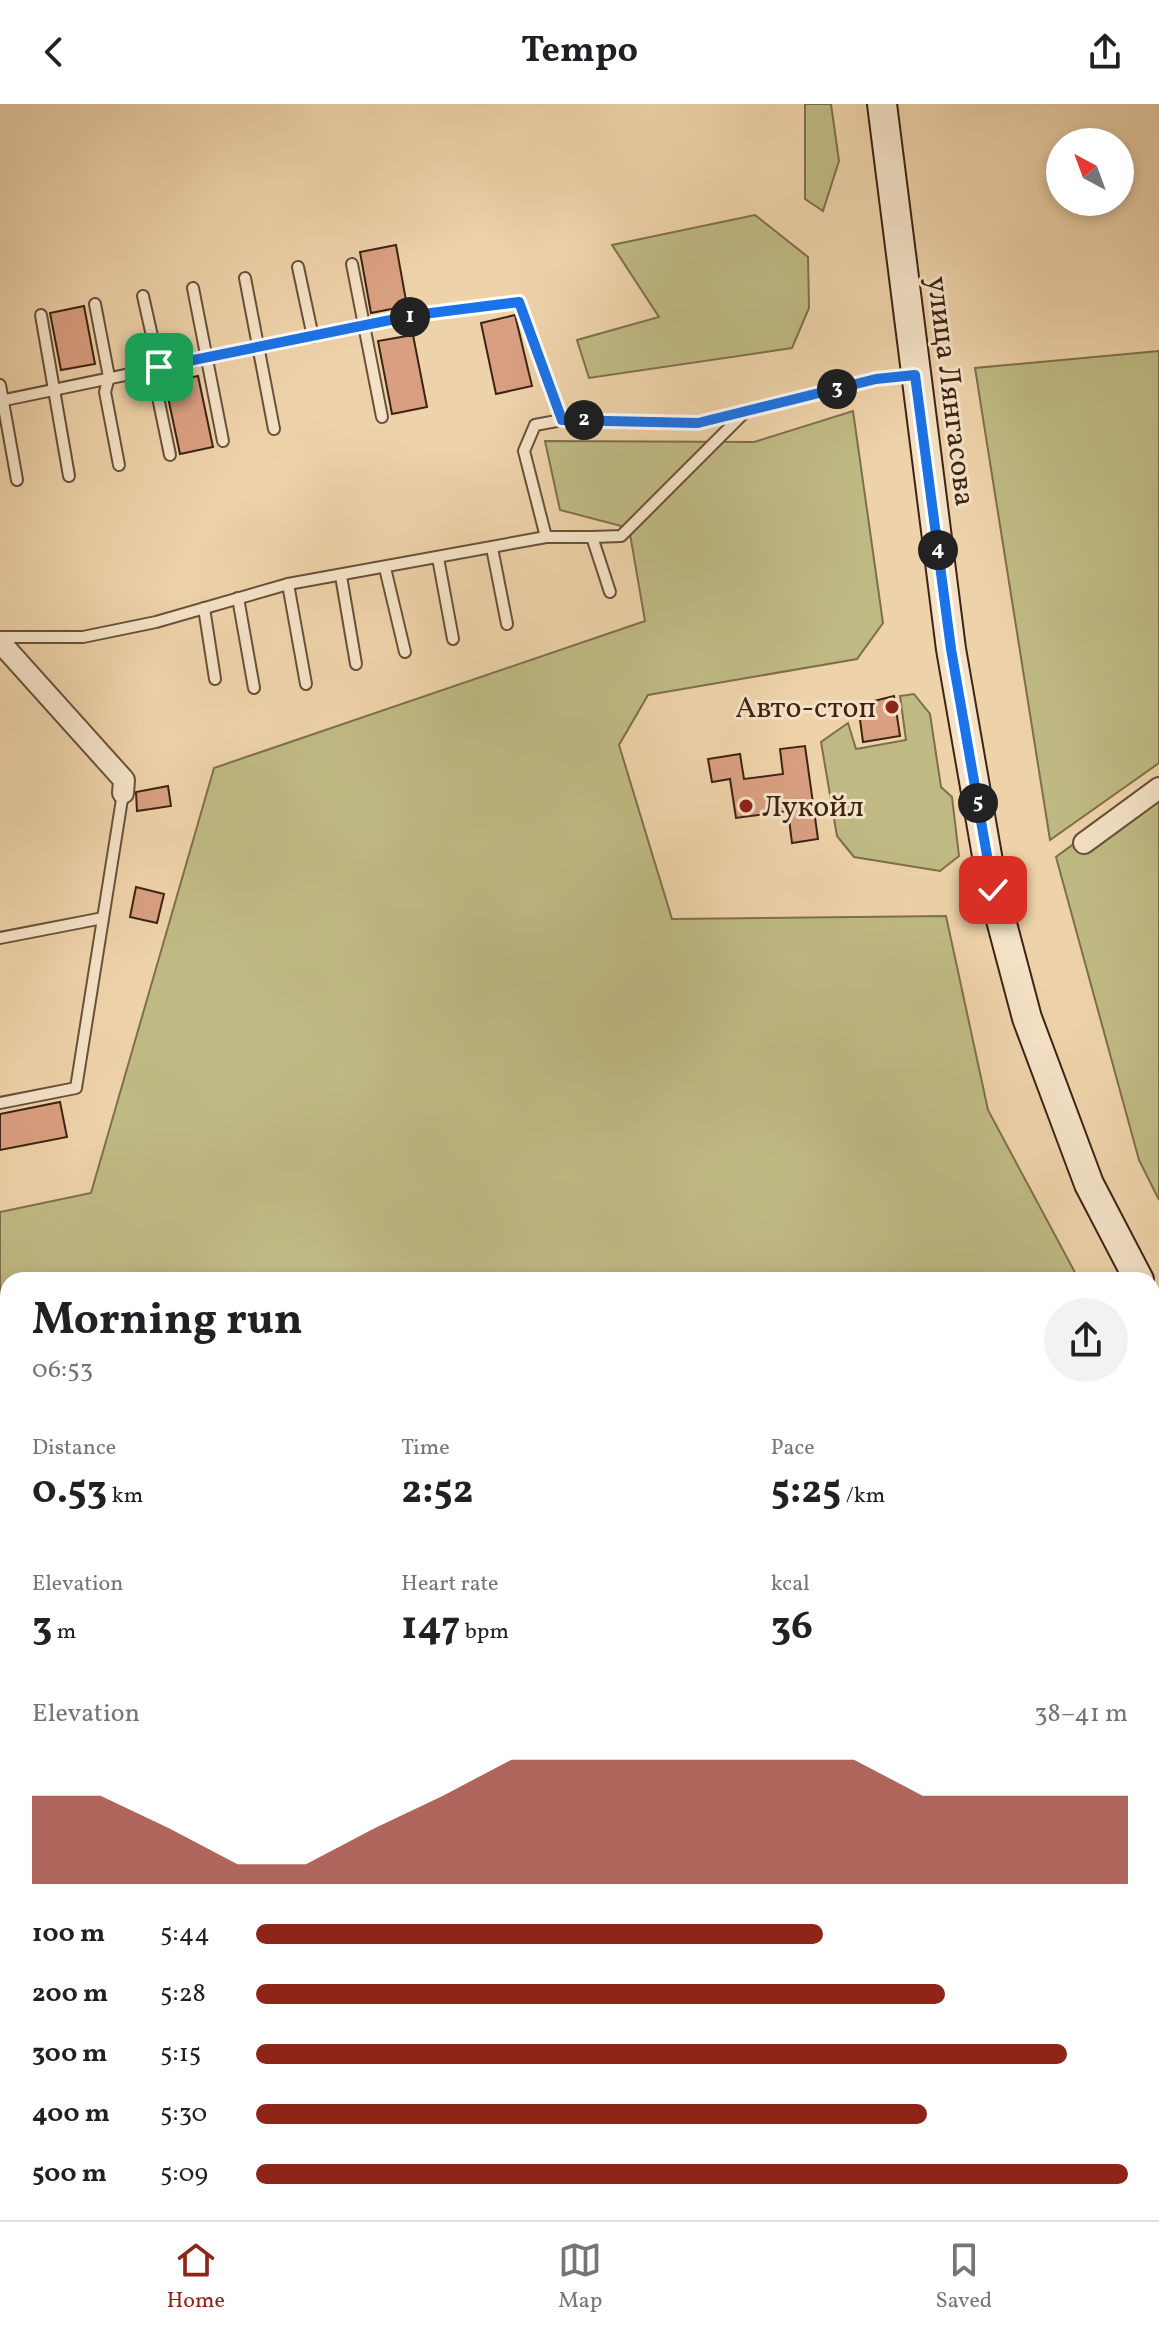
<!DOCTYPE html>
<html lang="en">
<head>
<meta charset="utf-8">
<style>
  :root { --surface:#fff; --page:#f2f2f2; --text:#202124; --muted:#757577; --line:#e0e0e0; --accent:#8f2418 }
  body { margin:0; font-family:Vollkorn,serif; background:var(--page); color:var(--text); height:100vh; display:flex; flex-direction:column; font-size:30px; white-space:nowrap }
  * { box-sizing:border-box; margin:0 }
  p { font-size:26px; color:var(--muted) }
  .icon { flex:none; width:44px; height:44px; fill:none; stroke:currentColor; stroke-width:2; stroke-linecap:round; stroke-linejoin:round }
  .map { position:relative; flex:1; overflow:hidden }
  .side { position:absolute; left:0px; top:1168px; width:1160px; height:948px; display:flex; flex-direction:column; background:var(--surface); border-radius:24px 24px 0 0; box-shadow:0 4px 12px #0003 }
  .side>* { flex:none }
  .needle { width:52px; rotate:319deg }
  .fabs { position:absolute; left:1046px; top:24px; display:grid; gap:16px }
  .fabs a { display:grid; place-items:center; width:88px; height:88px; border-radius:50%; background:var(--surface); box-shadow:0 4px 12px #0003; font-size:40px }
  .pin { position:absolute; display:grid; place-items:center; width:68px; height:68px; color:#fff; margin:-34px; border-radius:16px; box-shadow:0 4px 12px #0006 }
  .km { position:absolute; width:40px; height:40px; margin:-20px; border-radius:50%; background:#222; color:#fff; font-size:22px; line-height:40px; text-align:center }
  .round { display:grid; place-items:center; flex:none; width:84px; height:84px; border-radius:42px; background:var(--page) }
  .summary { display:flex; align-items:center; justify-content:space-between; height:136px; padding:0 32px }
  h1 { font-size:44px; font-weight:700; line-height:60px }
  .metrics { display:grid; grid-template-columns:repeat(3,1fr); gap:12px; height:136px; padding:8px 32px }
  .metrics div { display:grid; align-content:center }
  .metrics b { font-size:40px; font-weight:700 }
  .metrics small { font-size:22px; font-weight:400 }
  .metrics p { font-size:22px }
  .chart { height:224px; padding:16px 32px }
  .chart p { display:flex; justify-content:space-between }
  .chart svg { width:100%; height:144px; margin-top:8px; fill:var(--accent); opacity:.7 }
  ul { padding:0 32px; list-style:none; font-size:26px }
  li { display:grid; grid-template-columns:128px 96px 1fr; align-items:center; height:60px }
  li i { height:20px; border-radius:10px; background:var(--accent) }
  header { display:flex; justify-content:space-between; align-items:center; height:104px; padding:0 32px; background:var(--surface); font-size:36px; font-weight:700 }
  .tabs { display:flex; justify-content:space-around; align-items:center; height:112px; border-top:2px solid var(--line); background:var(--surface); font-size:22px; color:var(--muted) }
  .tabs a { display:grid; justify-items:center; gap:4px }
  .tabs .active { color:var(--accent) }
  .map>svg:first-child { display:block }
</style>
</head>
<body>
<header><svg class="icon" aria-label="back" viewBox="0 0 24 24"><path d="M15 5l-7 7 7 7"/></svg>Tempo<svg class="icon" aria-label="share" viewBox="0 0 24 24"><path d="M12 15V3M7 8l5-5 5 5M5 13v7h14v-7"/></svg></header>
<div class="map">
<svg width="1159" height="2116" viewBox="0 0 1159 2116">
  <rect width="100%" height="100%" fill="#eed2a9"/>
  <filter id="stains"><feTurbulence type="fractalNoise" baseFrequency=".0025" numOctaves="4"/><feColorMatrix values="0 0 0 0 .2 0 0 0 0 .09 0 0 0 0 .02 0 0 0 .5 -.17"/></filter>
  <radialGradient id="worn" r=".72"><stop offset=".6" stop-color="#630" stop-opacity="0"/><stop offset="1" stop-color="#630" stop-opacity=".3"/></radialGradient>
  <!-- green -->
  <g fill="#bfba83" stroke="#7e6f4b" stroke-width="2">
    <polygon points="805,0 831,0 839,57 823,107 805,95"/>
    <polygon points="755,111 808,153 809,204 792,244 589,274 577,236 659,213 612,141"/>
    <polygon points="1159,247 1159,659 1050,736 975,264"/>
    <polygon points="853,307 883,519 857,555 648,591 619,641 672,815 946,812 988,1006 1079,1176 8,1176 8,1532 0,1533 0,1108 91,1089 214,664 645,517 629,424 560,406 545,337 754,338"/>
    <polygon points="914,590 930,610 941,683 952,693 959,752 940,767 854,753 837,732 821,638 848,619 856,645 906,636 900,592"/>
    <polygon points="1159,677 1159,1096 1139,1056 1056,753"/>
    <polygon points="1152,1313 1159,1327 1159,1576 1152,1579"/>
  </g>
  <!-- building -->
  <g fill="#d99f81" stroke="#3d2413" stroke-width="2">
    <polygon points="396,141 407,202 371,209 360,148"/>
    <polygon points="84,202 95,260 61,266 50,209"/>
    <polygon points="515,211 532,282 496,290 481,219"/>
    <polygon points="413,231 427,303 392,310 378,237"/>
    <polygon points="198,272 213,343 180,350 165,279"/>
    <polygon points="894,592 900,632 863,638 858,601"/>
    <polygon points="805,642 818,735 792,739 788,707 736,714 730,675 712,678 708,655 740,650 744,675 783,670 780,645"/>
    <polygon points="168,682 171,702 137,707 136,688"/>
    <polygon points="136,783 164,790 157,819 130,813"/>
    <polygon points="60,998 67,1033 0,1046 0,1010"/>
  </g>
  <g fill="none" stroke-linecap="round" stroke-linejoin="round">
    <defs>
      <g id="service">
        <polyline points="352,160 382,313"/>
        <polyline points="298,163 313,233"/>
        <polyline points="245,174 274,325"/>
        <polyline points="193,184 223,337"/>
        <polyline points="143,192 159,263 155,279 170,351"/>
        <polyline points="95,200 109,273 105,288 119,361"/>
        <polyline points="41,211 69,372"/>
        <polyline points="0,281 17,376"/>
        <polyline points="0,297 415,211 519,198 562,316 698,319 876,275 913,271"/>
        <polyline points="546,433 592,433 610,488"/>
        <polyline points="592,433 621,432 744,309"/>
        <polyline points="492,444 507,520"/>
        <polyline points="438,454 453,535"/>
        <polyline points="385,464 405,548"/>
        <polyline points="341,472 356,560"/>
        <polyline points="288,480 306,580"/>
        <polyline points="238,494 254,584"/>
        <polyline points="204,504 215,575"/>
        <polyline points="0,533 83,533 156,518 288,480 546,433 524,347 535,321 562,316"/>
        <polyline points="0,834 103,814"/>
        <polyline points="0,999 76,984 123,689"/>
        <polyline points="1152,1981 1159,1988"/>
        <polyline points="610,2108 614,2116"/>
        <polyline points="814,2108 814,2116"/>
        <polyline points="995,2108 995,2116"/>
        <polyline points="297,2116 298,2108"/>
      </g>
      <g id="minor">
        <polyline points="0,538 124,676 123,689"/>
        <polyline points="1084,739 1159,684"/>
        <polyline points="1152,1672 1159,1681"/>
        <polyline points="0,1716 8,1715"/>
        <polyline points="1152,1812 1159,1812"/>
        <polyline points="0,1897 8,1896"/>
      </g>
      <g id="secondary">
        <polyline points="882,0 951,545 993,786 1027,914 1089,1080 1139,1176"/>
        <polyline points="1152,1200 1159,1213"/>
      </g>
    </defs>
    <!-- service casing -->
    <use href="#service" stroke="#695038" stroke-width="14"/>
    <!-- minor casing -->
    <use href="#minor" stroke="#695038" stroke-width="24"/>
    <!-- secondary casing -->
    <use href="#secondary" stroke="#3d2413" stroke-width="32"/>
    <!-- service -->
    <use href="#service" stroke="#f4e2c7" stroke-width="10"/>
    <!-- minor -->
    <use href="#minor" stroke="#f4e2c7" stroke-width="20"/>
    <!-- secondary -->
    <use href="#secondary" stroke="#f4e2c7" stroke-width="28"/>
  </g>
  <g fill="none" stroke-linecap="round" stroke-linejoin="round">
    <defs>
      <polyline id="route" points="159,263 415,211 519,198 562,316 698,319 876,275 915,271 951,545 993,786"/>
    </defs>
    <!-- route casing -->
    <use href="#route" stroke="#fff" stroke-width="16"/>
    <!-- route -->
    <use href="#route" stroke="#1a73e8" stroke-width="10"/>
  </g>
  <!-- markers -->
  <g fill="#8f2418" stroke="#f4e2c7" stroke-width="3">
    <circle cx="892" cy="603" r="8"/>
    <circle cx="746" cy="702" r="8"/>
  </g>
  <g text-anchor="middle" stroke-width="6" stroke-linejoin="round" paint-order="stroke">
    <!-- street labels -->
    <g font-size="30" fill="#3d2413" stroke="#f4e2c7">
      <text transform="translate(952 287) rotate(83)" y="10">улица Лянгасова</text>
    </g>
    <!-- poi labels -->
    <g font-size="30" fill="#3d2413" stroke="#f4e2c7" text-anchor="end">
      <text x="876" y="613">Авто-стоп</text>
      <text x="762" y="712" text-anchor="start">Лукойл</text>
    </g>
  </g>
  <rect width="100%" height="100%" filter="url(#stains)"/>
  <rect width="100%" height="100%" fill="url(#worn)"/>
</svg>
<div class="fabs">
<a><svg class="needle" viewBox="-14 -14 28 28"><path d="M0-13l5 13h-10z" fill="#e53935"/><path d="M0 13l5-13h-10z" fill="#757577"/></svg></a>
</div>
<div class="pin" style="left:159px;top:263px;background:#1e9e55"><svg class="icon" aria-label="arrive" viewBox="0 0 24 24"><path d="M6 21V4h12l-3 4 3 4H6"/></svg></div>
<div class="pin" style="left:993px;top:786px;background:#d93025"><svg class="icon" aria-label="check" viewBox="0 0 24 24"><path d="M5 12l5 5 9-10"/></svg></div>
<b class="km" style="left:410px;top:213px">1</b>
<b class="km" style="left:584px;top:316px">2</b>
<b class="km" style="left:837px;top:285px">3</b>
<b class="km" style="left:938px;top:446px">4</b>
<b class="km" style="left:978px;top:699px">5</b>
<section class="side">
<div class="summary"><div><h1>Morning run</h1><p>06:53</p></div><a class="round"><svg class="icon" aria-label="share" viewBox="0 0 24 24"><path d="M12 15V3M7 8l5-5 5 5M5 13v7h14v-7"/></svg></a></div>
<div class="metrics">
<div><p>Distance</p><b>0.53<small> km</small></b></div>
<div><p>Time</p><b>2:52</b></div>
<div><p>Pace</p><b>5:25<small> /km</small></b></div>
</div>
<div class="metrics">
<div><p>Elevation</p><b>3<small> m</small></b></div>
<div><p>Heart rate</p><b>147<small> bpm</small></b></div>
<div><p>kcal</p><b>36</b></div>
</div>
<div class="chart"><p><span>Elevation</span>38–41 m</p>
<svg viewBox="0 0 160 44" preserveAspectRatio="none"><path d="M0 44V17L10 17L20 27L30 38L40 38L50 27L60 17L70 6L80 6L90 6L100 6L110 6L120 6L130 17L140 17L150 17L160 17V44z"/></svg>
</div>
<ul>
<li><b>100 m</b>5:44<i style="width:65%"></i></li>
<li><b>200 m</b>5:28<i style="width:79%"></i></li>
<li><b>300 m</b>5:15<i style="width:93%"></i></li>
<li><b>400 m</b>5:30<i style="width:77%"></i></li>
<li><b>500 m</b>5:09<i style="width:100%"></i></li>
</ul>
</section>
</div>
<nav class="tabs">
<a class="active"><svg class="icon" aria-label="home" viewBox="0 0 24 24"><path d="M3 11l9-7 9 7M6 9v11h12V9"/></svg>Home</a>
<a><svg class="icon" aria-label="map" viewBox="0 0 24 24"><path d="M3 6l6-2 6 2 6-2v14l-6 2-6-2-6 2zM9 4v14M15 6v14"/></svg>Map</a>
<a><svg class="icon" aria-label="saved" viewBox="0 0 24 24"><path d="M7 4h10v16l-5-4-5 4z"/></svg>Saved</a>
</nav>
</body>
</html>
